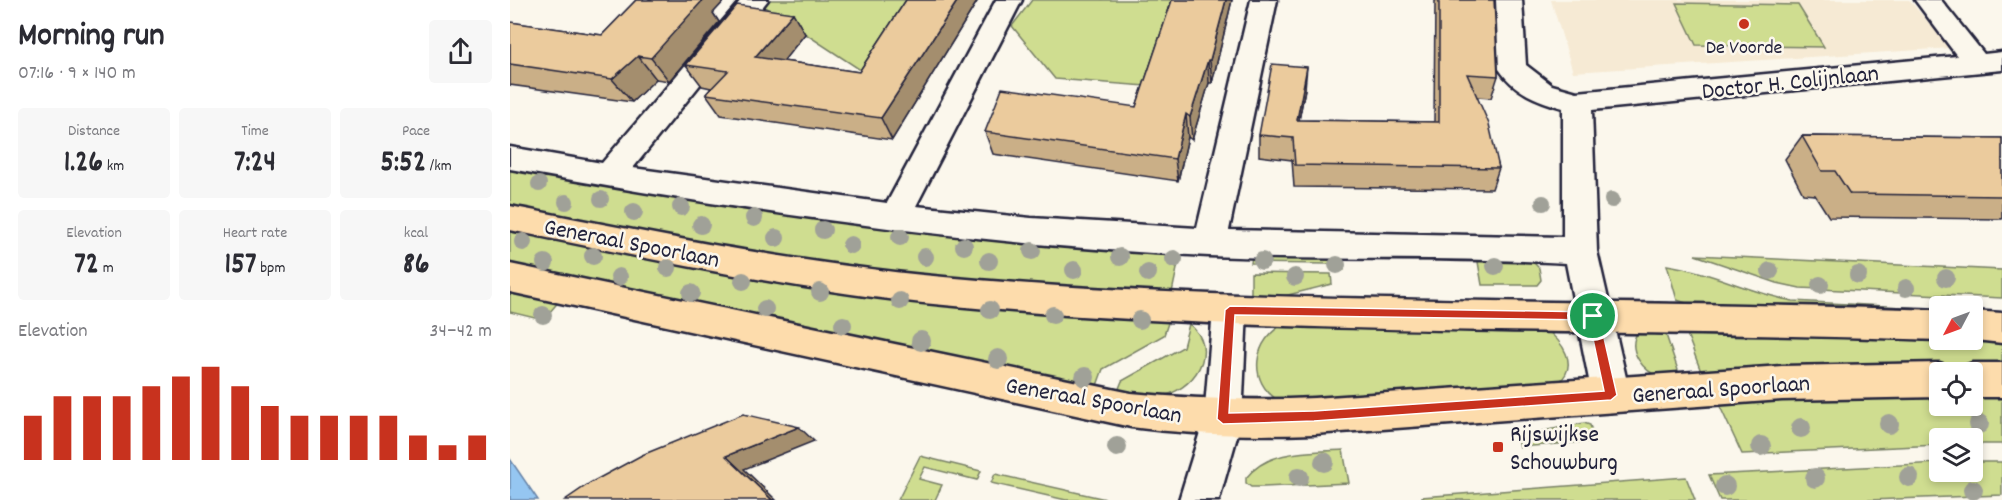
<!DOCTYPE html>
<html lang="en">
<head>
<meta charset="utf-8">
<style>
  :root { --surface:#fff; --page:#f7f7f7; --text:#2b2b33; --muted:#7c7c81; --accent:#c8321e }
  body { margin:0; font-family:Dekko,sans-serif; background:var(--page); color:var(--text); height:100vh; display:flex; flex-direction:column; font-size:22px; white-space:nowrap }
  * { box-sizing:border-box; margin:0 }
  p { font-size:20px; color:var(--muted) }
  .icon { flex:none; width:33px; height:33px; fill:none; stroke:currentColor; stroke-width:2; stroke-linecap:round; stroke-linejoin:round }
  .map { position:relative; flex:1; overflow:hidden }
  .details { display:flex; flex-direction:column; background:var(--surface); width:510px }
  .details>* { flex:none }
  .needle { width:39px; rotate:229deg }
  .fabs { position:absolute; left:1419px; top:296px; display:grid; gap:12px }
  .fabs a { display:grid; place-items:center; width:54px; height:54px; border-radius:6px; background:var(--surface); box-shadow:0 3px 9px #0003; font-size:30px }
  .pin { position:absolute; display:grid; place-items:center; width:51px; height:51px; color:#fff; margin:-26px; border:3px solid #fff; border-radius:50%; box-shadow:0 2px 6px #0007 }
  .round { display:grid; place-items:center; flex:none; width:63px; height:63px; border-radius:6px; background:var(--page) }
  .head { display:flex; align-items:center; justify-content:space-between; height:102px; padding:0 18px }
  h1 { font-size:33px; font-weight:700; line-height:45px }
  .metrics { display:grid; grid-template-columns:repeat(3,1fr); gap:9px; height:102px; padding:6px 18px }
  .metrics div { display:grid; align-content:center; border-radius:6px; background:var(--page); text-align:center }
  .metrics b { font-size:30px; font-weight:700 }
  .metrics small { font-size:16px; font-weight:400 }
  .metrics p { font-size:16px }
  .chart { height:168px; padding:12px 18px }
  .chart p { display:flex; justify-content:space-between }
  .chart svg { width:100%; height:108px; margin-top:6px; stroke:var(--accent); stroke-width:6 }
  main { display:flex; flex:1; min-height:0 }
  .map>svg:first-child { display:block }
</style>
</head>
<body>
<main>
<section class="details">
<div class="head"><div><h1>Morning run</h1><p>07:16 · 9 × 140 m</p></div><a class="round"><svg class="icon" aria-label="share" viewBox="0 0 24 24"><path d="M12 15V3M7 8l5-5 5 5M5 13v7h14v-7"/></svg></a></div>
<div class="metrics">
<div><p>Distance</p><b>1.26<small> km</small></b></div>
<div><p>Time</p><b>7:24</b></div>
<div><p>Pace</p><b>5:52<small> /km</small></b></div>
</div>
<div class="metrics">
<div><p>Elevation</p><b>72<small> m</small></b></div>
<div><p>Heart rate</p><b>157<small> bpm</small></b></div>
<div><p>kcal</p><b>86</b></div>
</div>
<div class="chart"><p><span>Elevation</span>34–42 m</p>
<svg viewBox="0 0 160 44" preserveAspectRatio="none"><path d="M5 44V26M15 44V18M25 44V18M35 44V18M45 44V14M55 44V10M65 44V6M75 44V14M85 44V22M95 44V26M105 44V26M115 44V26M125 44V26M135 44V34M145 44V38M155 44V34"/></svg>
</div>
</section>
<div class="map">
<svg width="1492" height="500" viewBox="0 0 1492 500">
  <rect width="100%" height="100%" fill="#fbf7ec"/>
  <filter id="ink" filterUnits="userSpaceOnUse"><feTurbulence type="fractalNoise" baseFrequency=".0167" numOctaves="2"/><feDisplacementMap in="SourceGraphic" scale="12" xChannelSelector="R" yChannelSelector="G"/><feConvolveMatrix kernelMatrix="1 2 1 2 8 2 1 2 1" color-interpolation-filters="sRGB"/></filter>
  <g filter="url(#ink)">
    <!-- built -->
    <polygon fill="#f6ead4" points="1041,0 1399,0 1441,48 1063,72"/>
    <!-- green -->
    <g fill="#cfdd90" stroke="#788066" stroke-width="1.5">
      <polygon points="253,0 412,0 352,71 250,4"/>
      <polygon points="522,0 665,0 636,86 545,79 502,26"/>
      <polygon points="1166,3 1288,5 1314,47 1186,45"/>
      <path d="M 0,168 C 101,186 203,206 305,219 C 426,234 549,241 671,250 L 661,297 L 432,279 L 258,256 L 0,208 Z"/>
      <polygon points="0,227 660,317 654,335 593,369 585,391 0,266"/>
      <polygon points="833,255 834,270 822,269 821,264 741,263 742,257"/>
      <polygon points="1185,255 1492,270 1492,298 1290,288 1267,283"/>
      <polygon points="967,256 1021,260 1029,268 1031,280 1027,285 972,285"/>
      <path d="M 1157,265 C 1203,272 1240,293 1283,301 L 1429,309 L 1429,314 L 1186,306 L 1167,300 Z"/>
      <polygon points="741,273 821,274 822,284 766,298 741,298"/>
      <polygon points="0,288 51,299 33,320 0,312"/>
      <path d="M 776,323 L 1035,329 C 1052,341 1070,365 1048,383 L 770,401 C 736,383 743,338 776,323 Z"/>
      <path d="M 679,324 C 712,350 683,392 648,397 C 635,399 620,396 606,396 L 612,381 L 673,347 Z"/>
      <path d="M 1153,326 L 1171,379 C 1164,378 1157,379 1151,377 C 1133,373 1116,349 1128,332 Z"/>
      <polygon points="1174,326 1430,339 1492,337 1492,369 1424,368 1193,377"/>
      <polygon points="1429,391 1430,405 1462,405 1463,391 1492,391 1492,444 1463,444 1462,438 1430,438 1429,445 1232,454 1207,400"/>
      <polygon points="1074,423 1080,425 1085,441 1010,447 1007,436"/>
      <path d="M 833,450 L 839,483 L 753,487 L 741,487 L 736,483 L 736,478 C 758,449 801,452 833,450 Z"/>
      <polygon points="410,456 471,471 467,480 415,467 409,479 432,485 425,500 388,500"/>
      <polygon points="1463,462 1492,462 1492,495 1359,500 1210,500 1199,475 1429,463 1430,471 1462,471"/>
      <polygon points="485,474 600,500 556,500 481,483"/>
      <polygon points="1176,477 1185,500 913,500 912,497"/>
    </g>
    <!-- water -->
    <polygon fill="#95c6f1" stroke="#6784a8" stroke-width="1.5" points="0,459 28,500 0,500"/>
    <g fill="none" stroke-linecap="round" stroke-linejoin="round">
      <defs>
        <g id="minor">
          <path d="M 231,0 L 258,0 L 123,168 L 377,203 L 486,0 L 512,0 L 406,206 L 521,218 L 687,228 L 741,0 L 767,0 L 719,230 L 1053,237 L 1053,108 C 1028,101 1004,92 989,69 L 986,0 L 1012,0 L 1016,65 L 1042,85 L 1067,92 L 1447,56 L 1405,0 L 1431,0 L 1474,54 L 1492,52 L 1492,70 L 1082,110 L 1087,251 L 1120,395 L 1114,407 L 1101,412 L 1088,407 L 1082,395 L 1056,263 C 937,256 817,261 699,256 C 464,245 231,211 0,169 L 0,147 L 92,163 Z"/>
          <polygon points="720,295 732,300 737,310 732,419 709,500 669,500 694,419 703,310 708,300"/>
        </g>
        <g id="major">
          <path d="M 0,206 C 144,234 288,264 434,277 C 765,307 1098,298 1430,310 L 1430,339 L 1433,339 L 1430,340 C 1098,328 765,337 434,305 C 288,291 144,260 0,230 Z"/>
          <path d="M 0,264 L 621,393 C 682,399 743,401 804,398 L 1272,366 L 1430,363 L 1443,368 L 1445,372 L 1430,372 L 1430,397 L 1272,400 L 804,434 C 743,436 682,435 621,427 L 0,292 Z"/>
          <polygon points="1462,311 1492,313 1492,343 1456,339 1462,339"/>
          <polygon points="1462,363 1492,363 1492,397 1462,397 1462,372 1447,372 1449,368"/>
        </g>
      </defs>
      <!-- minor casing -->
      <use href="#minor" stroke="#22223b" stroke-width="5"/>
      <!-- major casing -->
      <use href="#major" stroke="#22223b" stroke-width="5"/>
      <!-- minor -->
      <use href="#minor" fill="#fbf7ec" fill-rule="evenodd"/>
      <!-- major -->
      <use href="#major" fill="#fddcac" fill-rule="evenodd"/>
    </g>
    <!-- trees -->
    <g fill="#a0a198">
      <circle cx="29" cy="184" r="8"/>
      <circle cx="91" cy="199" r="8"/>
      <circle cx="1102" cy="200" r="8"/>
      <circle cx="56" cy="202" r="8"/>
      <circle cx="1033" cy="203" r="8"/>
      <circle cx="171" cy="207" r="9"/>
      <circle cx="124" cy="212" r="9"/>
      <circle cx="244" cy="218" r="9"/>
      <circle cx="191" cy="225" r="9"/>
      <circle cx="313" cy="230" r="9"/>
      <circle cx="390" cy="237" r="9"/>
      <circle cx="266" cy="238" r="9"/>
      <circle cx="13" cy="242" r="9"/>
      <circle cx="341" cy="245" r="9"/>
      <circle cx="454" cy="246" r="9"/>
      <circle cx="522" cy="251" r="9"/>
      <circle cx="83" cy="256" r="9"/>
      <circle cx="415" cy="257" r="9"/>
      <circle cx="610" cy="257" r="9"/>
      <circle cx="664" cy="259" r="9"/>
      <circle cx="479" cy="261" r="9"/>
      <circle cx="752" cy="261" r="9"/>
      <circle cx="35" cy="263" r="9"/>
      <circle cx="827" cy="265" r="9"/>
      <circle cx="985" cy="266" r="9"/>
      <circle cx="158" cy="268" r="9"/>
      <circle cx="564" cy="270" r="9"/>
      <circle cx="1260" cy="271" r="9"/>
      <circle cx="638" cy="273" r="9"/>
      <circle cx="1348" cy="275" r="9"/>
      <circle cx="109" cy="277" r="9"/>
      <circle cx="785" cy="277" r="9"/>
      <circle cx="1436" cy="278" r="9"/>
      <circle cx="233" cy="281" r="9"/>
      <circle cx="1310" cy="285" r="9"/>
      <circle cx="1396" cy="288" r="9"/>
      <circle cx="310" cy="292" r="9"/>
      <circle cx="181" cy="293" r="9"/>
      <circle cx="390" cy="301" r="9"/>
      <circle cx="255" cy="309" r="9"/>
      <circle cx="480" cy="310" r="9"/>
      <circle cx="33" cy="315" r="9"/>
      <circle cx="543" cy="315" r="9"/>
      <circle cx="630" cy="320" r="9"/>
      <circle cx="333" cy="325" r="9"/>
      <circle cx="411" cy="341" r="10"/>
      <circle cx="488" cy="359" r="10"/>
      <circle cx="575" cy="377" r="10"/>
      <circle cx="1379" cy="424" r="10"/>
      <circle cx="1469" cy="424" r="10"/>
      <circle cx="1291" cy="428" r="10"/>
      <circle cx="1251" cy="446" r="10"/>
      <circle cx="607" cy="447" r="10"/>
      <circle cx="814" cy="462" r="10"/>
      <circle cx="789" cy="477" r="10"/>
      <circle cx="1399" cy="477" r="10"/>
      <circle cx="1305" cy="478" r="10"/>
      <circle cx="1215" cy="486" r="10"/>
      <circle cx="1463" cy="490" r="10"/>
    </g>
    <!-- wall -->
    <g fill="#caaf87" stroke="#22223b" stroke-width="1.5">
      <polygon points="126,0 215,0 203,13 209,22 159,81 146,79 122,102 0,85 0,22 92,35"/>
      <polygon points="396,0 468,0 382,140 211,115 196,94 201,88 192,86 176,65 283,13 295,34 273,61 349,72"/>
      <polygon points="662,0 722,0 702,83 699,83 682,140 678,137 668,181 483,154 475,132 626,107"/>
      <polygon points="925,0 984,0 988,76 981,98 967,97 989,168 982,189 784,187 782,160 749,156 749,135 795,89 789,120 924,122"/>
      <polygon points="1292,136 1492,138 1492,219 1319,217 1305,195 1293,194 1275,159"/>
    </g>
    <!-- shaded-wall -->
    <g fill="#a48e6e" stroke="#22223b" stroke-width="1.5">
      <polygon points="184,0 215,0 203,13 209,22 159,81 141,58"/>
      <polygon points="448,0 468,0 382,140 371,118"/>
      <polygon points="716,0 722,0 702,83 700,60"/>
      <polygon points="283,13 295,34 259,79 245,57"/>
      <polygon points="128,56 146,79 122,102 102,79"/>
      <polygon points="698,60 699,83 682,140 680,117"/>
      <polygon points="797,67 795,89 785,141 787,120"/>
      <polygon points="676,114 678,137 668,181 665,159"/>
      <polygon points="289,427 304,441 234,469 266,500 262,500 216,456"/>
    </g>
    <!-- building -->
    <g fill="#ebcb9d" stroke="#22223b" stroke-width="1.5">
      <polygon points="126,0 193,0 141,58 128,56 102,79 0,64 0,22 92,35"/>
      <polygon points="396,0 448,0 371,118 196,94 218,71 176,65 227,5 283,13 245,57 349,72"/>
      <polygon points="662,0 716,0 700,60 698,60 680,117 676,114 665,159 475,132 492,88 626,107"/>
      <polygon points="929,0 984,0 988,76 957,74 979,124 989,168 785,165 783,138 749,135 762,64 797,67 787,120 929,122"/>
      <polygon points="1292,136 1492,138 1492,196 1340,194 1325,171 1312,171"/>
      <polygon points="233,414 289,427 216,456 262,500 55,500 80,483 132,455"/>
    </g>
  </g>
  <!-- route -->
  <path fill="#c8321e" stroke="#fff" stroke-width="1.5" fill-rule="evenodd" d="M 720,306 L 1083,312 L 1089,316 L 1107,395 L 1101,400 L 804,421 L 713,424 L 707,419 L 715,310 ZM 725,315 L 1079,320 L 1094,391 L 804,411 L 719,413 Z"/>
  <!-- markers -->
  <g fill="#c8321e" stroke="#fbf7ec" stroke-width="2">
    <circle cx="1234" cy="24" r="6"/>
    <rect x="982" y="441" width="12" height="12" rx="3"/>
  </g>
  <g text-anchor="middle" stroke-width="5" stroke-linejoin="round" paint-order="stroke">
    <!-- far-poi labels -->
    <g font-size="20" fill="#22223b" stroke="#fbf7ec">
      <text x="1234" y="53">De Voorde</text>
    </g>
    <!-- street labels -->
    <g font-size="24" fill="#22223b" stroke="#fbf7ec">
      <text transform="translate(1280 81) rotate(-6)" y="8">Doctor H. Colijnlaan</text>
      <text transform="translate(122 242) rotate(11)" y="8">Generaal Spoorlaan</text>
      <text transform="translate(1211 388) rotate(-4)" y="8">Generaal Spoorlaan</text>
      <text transform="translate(584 399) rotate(10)" y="8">Generaal Spoorlaan</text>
    </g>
    <!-- poi labels -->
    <g font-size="24" fill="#22223b" stroke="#fbf7ec" text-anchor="start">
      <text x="1000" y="441">Rijswijkse<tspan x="1000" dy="28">Schouwburg</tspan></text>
    </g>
  </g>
</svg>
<div class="fabs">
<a><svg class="needle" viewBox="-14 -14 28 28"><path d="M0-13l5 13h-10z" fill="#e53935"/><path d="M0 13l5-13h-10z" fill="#7c7c81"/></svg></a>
<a><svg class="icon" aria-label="locate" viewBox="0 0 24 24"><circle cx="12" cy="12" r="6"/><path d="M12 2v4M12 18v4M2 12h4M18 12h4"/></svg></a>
<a><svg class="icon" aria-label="layers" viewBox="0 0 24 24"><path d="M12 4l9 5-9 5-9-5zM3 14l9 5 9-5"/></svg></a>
</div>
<div class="pin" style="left:1083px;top:316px;background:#1e9e55"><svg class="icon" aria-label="arrive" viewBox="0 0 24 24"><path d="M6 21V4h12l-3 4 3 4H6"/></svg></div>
</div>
</main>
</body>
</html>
